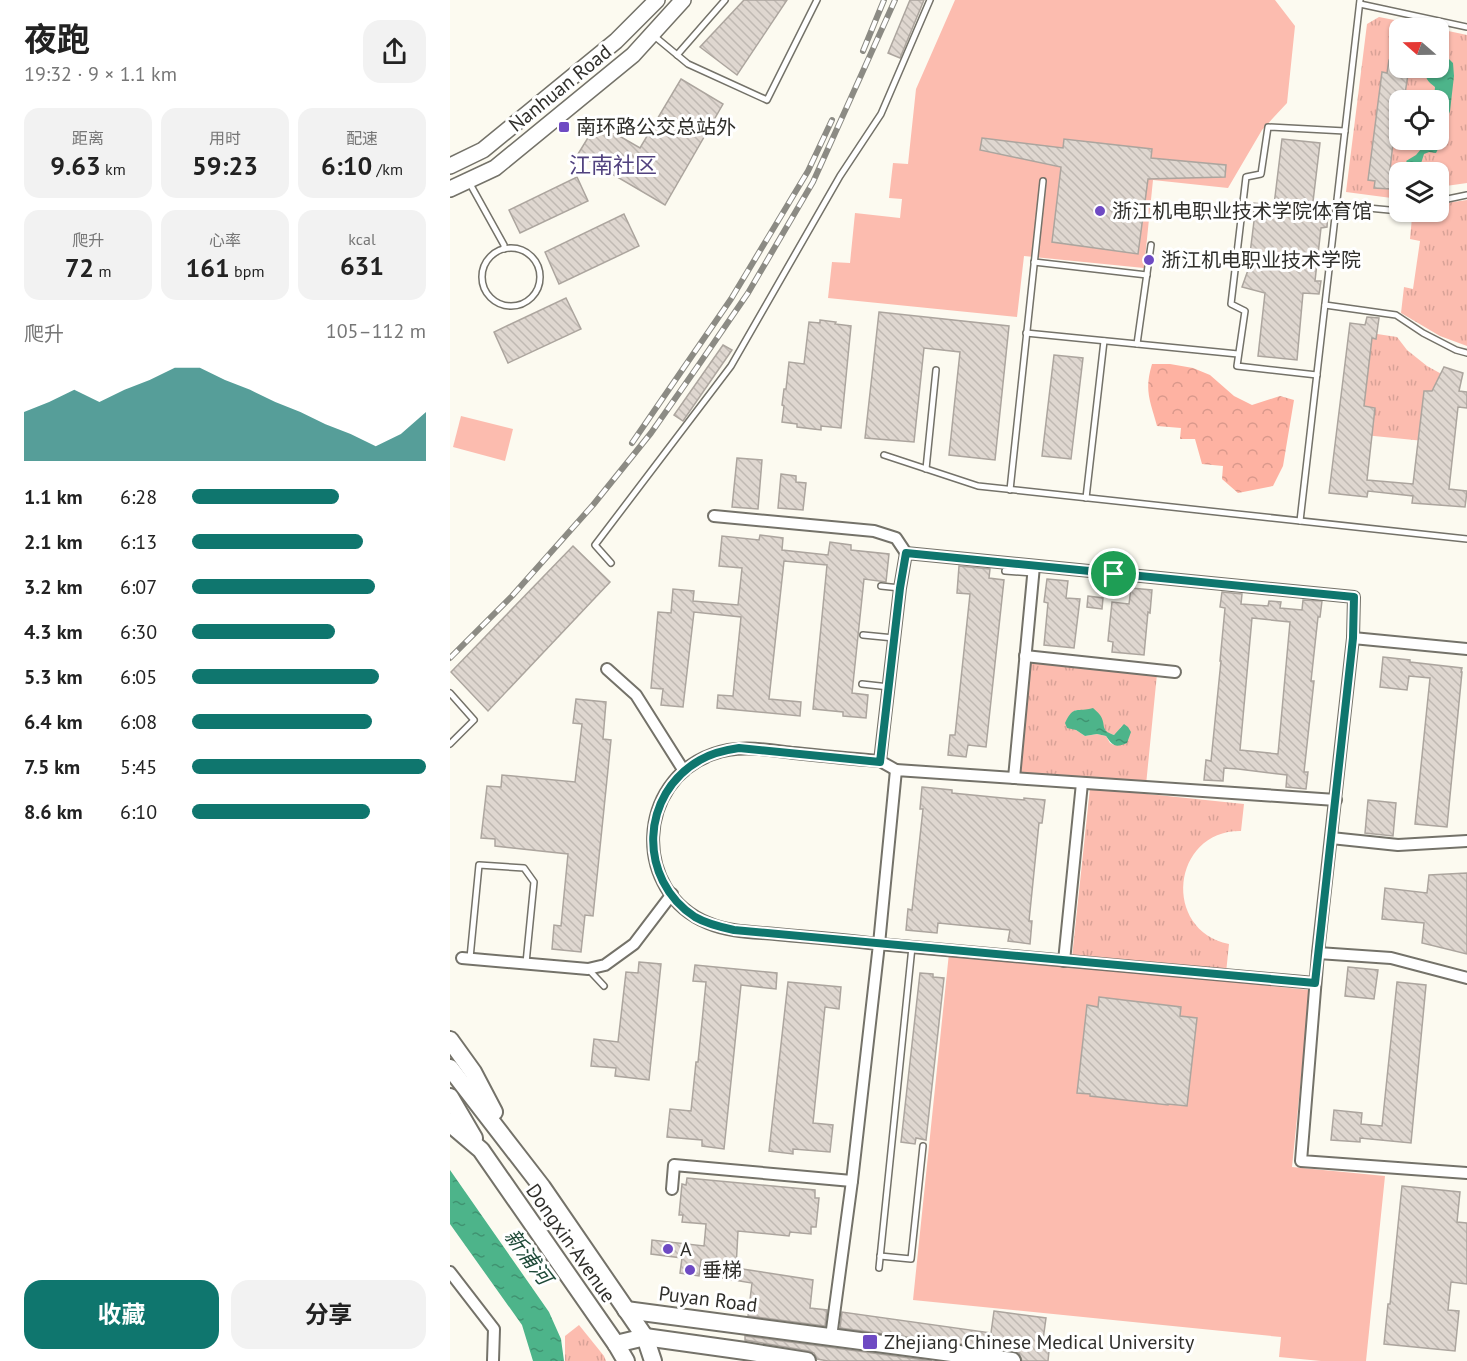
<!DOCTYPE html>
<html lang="zh">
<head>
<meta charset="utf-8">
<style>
  :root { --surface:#fff; --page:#f2f2f2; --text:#222; --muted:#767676; --accent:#0f766e }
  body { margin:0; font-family:"PT Sans","Noto Sans SC",sans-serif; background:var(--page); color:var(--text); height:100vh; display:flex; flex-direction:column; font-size:22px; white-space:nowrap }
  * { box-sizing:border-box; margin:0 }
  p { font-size:20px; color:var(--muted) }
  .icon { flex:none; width:33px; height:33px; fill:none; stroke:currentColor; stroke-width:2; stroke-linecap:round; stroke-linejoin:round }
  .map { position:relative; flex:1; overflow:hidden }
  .drawer { display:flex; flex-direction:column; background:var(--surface); width:450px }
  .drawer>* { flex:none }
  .needle { width:39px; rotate:290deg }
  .tools { position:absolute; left:939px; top:18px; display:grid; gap:12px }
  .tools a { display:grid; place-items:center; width:60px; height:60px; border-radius:12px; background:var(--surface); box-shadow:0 2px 4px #0004; font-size:30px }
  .pin { position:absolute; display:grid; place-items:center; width:51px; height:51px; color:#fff; margin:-26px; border:3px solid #fff; border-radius:50%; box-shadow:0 2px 6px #0007 }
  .round { display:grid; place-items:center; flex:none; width:63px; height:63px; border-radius:18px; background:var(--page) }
  .head { display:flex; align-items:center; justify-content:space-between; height:102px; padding:0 24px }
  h1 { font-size:33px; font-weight:700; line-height:45px }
  .stats { display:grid; grid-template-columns:repeat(3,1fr); gap:9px; height:102px; padding:6px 24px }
  .stats div { display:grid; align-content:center; border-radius:15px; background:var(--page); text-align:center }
  .stats b { font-size:26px; font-weight:700 }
  .stats small { font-size:16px; font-weight:400 }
  .stats p { font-size:16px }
  .chart { height:168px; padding:12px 24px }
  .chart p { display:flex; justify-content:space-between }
  .chart svg { width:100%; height:108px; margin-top:6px; fill:var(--accent); opacity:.7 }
  .cta { display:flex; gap:12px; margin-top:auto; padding:12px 24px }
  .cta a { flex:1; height:69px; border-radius:18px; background:var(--accent); color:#fff; font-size:24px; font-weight:700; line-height:69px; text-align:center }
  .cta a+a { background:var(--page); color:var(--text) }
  ul { padding:0 24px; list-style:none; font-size:20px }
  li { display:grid; grid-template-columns:96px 72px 1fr; align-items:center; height:45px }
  li i { height:15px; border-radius:8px; background:var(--accent) }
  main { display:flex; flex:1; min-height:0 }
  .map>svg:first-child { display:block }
</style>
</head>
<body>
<main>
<section class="drawer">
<div class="head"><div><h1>夜跑</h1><p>19:32 · 9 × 1.1 km</p></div><a class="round"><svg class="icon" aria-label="share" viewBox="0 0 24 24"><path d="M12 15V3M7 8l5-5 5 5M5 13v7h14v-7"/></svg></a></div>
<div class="stats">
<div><p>距离</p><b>9.63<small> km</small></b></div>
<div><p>用时</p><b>59:23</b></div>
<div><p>配速</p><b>6:10<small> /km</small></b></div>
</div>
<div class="stats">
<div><p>爬升</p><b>72<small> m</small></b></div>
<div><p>心率</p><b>161<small> bpm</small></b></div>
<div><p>kcal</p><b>631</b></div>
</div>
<div class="chart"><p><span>爬升</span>105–112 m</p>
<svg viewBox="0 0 160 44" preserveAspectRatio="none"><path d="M0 44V24L10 20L20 15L30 20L40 15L50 11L60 6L70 6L80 11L90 15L100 20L110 24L120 29L130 33L140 38L150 33L160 24V44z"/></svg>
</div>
<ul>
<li><b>1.1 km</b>6:28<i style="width:63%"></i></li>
<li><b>2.1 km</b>6:13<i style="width:73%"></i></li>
<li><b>3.2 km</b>6:07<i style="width:78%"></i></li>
<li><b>4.3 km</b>6:30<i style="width:61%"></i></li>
<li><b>5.3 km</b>6:05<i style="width:80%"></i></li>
<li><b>6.4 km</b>6:08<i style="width:77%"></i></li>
<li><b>7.5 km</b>5:45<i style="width:100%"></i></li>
<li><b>8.6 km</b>6:10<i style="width:76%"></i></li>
</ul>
<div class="cta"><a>收藏</a><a>分享</a></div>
</section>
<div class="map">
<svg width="1017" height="1361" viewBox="0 0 1017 1361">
  <defs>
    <pattern id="grass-tufts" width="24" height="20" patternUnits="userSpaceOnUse" patternTransform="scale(1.5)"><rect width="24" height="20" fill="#fcbcaf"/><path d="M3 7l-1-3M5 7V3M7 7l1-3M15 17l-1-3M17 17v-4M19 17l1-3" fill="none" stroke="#d8a297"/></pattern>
    <pattern id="forest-crowns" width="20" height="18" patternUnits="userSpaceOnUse" patternTransform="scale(1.5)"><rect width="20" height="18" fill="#feb2a2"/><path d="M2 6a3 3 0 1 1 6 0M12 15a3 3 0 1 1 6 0" fill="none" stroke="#da998c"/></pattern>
    <pattern id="water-ripples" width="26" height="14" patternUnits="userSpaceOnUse" patternTransform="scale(1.5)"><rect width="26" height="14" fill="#4db48a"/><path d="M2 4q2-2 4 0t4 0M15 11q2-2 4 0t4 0" fill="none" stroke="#409371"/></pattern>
    <pattern id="building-back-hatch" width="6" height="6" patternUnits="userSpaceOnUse" patternTransform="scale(1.5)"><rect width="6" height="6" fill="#dfd7d0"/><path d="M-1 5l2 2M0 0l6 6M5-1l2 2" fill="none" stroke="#c0b9b3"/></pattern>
  </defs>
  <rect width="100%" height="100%" fill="#fcfaf0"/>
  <!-- grass -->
  <g fill="url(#grass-tufts)" fill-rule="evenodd">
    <path d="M 929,17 L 985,28 L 950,28 L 950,68 L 988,68 L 989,29 L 1017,35 L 1017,183 L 989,187 L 988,172 L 950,172 L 949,199 L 896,192 L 917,24 ZM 950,100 L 988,100 L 988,140 L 950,140 Z"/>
    <polygon points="1017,200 1017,346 990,336 951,313 954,287 963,289 970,241 960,239 962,217 975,212 988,212 989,206 996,203"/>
    <polygon points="914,332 947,337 957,350 977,366 997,377 984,442 904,434"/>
    <path d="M 580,661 L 707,674 L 696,785 L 568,772 ZM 625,710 L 636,710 L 658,733 L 664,735 L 668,732 L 672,725 L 664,745 L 660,743 L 656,736 L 647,734 L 635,736 L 626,730 Z"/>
    <path d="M 640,788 L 794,804 L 791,831 C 722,830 711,930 779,944 L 776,973 L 622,957 Z"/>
    <polygon points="129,1325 154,1356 156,1361 115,1361 115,1336"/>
  </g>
  <!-- forest -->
  <path fill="url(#forest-crowns)" d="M 702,364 L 720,364 L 743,368 L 760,375 L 784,396 L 802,405 L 830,396 L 844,400 L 833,466 L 823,486 L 788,493 L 772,479 L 773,466 L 752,464 L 745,439 L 730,439 L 731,428 L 707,426 C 700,400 694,391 702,364 Z"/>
  <!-- garden -->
  <g fill="#fcbcaf">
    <polygon points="505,0 825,0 845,26 837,103 812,130 778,188 703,180 694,268 574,256 567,317 378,298 382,262 400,263 405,213 450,218 452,199 439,198 443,163 458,164 466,89"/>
    <polygon points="11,416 63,429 55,461 3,447"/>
    <polygon points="499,953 860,990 842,1167 935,1176 916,1361 871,1361 829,1357 831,1337 463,1300"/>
  </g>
  <!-- water -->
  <g fill="url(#water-ripples)">
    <path d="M 947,23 L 954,28 L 950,28 L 949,40 L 944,41 L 940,39 C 939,33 941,26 947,23 Z"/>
    <path d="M 989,57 L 998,58 L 1003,63 L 1004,76 L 1000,111 L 993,130 L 988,149 L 986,153 L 979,152 L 974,154 C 971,163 972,167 961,167 L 956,161 L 966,155 L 971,149 L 969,140 L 988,140 L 988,100 L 984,100 L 985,87 C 977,81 975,78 975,68 L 988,68 Z"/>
    <path d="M 643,708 C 645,710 648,712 650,715 C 657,725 649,730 664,735 L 674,724 L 678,727 L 681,732 L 677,743 C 665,748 663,746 656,736 L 647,734 L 635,736 L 626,730 L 617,728 L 615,723 C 624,704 627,713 643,708 Z"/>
    <polygon points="0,1170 99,1312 111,1339 114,1361 83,1361 72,1325 0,1224"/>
  </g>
  <!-- building -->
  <g fill="url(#building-back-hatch)" stroke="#aca59e" stroke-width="1.5" fill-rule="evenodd">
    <polygon points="294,0 337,0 287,75 250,47"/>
    <polygon points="460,0 474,0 450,58 438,53"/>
    <polygon points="939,60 950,61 950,68 959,68 954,100 950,100 950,134 944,134 940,170 943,171 941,189 924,188 925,181 918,180 932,72 937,73"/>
    <polygon points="231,79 273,104 215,205 128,154 147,123 190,148"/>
    <polygon points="532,138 613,148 614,139 702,149 701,158 776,165 775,177 698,179 688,254 602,242 611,167 530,150"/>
    <polygon points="832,139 870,143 862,210 878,211 877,227 871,228 865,281 871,281 869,294 853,293 847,360 808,356 815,293 792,287 798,270 804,221 803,203 824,205"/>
    <polygon points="127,177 138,201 70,233 59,210"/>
    <polygon points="174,214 189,246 109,284 95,252"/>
    <polygon points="116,298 131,329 58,363 44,332"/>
    <polygon points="429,312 559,326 545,460 499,455 510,352 474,348 464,442 415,438"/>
    <polygon points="917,317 929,318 926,339 922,338 914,406 925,408 917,480 963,484 974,391 982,391 994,367 1013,373 1009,391 1017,392 1017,408 1008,407 999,489 1017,491 1015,507 962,503 963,496 918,491 917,497 879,493 900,323 915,325"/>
    <polygon points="370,320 386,322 385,324 401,326 391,428 371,426 371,430 347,427 347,424 332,422 334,406 332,405 334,389 336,389 339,362 354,364 359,322 370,323"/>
    <polygon points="273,345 282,350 233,421 224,415"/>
    <polygon points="604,355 633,358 621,459 592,456"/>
    <polygon points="287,458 312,460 308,509 282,507"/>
    <polygon points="331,474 346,476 346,482 356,483 353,510 328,508"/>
    <polygon points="310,535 333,538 332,550 378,555 380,542 401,545 401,550 439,554 436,582 414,579 402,693 418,695 416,718 393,716 393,712 363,709 377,565 334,561 319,699 351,702 350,716 267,708 268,695 283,696 291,617 244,612 233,707 211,705 213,689 201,688 208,612 221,613 223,589 244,591 243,601 288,605 292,568 269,566 272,536 309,540"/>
    <polygon points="123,546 160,582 38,711 1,672"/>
    <polygon points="509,566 540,569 539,578 554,580 536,747 518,745 516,757 498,755 500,735 505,735 520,594 507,593"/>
    <polygon points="597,579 618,581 616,598 630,599 624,648 594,645 598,603 594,602"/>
    <polygon points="681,588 702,590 700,613 698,612 694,655 662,652 663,642 658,641 662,602 679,604"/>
    <path d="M 772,592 L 792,594 L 791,604 L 818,606 L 819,601 L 831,602 L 830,608 L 852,610 L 853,600 L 872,601 L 870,617 L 868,617 L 861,681 L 864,681 L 854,772 L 858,772 L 856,789 L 836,787 L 837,775 L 788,769 L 774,768 L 773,781 L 754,780 L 756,760 L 761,761 L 771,661 L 770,661 L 775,608 L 770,607 ZM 802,618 L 840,622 L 828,754 L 790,750 Z"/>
    <polygon points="638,596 653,598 652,609 637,607"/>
    <polygon points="933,657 960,660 960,662 1012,668 1011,672 1012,672 997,827 965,824 980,678 959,676 957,690 930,687"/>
    <polygon points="126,699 156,702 153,739 161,740 143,916 135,915 131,952 102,949 104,925 111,926 118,854 45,846 45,839 31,838 37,786 51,787 52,775 125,782 132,724 123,723"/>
    <polygon points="472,787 502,790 502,793 574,800 574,798 595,800 592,823 589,823 579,921 582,921 580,944 558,941 560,930 488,923 487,933 456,930 458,909 462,910 473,809 470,809"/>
    <polygon points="918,800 946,803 943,836 915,833"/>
    <polygon points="1017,873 1017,954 972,943 974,923 932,919 935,888 977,893 979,875"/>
    <polygon points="189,962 211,964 199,1080 165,1076 166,1068 141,1066 144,1039 168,1042 176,972 188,973"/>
    <polygon points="245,965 327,973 326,989 291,985 274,1149 252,1146 252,1140 217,1137 220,1109 241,1111 246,1062 248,1062 256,982 243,981"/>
    <polygon points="898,967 928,970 924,999 895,996"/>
    <polygon points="470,973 483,974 483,977 494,978 476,1140 466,1138 465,1144 451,1142"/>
    <polygon points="338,982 391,987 389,1009 375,1007 363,1123 383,1125 380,1152 343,1149 343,1154 319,1151"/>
    <polygon points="947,982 976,985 961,1143 910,1138 910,1142 881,1140 884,1110 912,1113 911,1124 932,1126"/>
    <polygon points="649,997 731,1007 730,1016 747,1018 737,1106 718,1104 718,1105 640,1096 640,1094 627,1093 637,1005 648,1007"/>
    <polygon points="237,1178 365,1190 365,1198 369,1198 366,1227 361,1227 361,1234 340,1232 339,1236 288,1231 286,1268 363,1280 360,1308 377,1310 375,1326 298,1316 302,1283 272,1278 273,1262 251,1260 249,1276 230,1273 232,1258 201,1254 202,1240 254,1246 256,1224 232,1222 233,1215 229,1215 232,1184 236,1185"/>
    <polygon points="952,1186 1010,1192 1007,1222 1017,1223 1017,1284 1001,1282 998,1310 1009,1311 1005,1351 934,1344 938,1304 940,1304"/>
    <polygon points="544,1311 596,1318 593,1340 600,1341 598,1361 572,1361 569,1353 563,1351 390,1328 392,1312 541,1333"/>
    <polygon points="295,1336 482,1361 378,1361 367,1359 364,1353 359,1351 295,1340"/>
  </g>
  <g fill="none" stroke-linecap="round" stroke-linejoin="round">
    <defs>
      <g id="lane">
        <polyline points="910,4 1017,27"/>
        <polyline points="203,35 238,64 317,100 367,0"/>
        <polyline points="227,55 275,0"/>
        <polyline points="19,182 54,245 54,249"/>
        <polyline points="988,201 1017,195"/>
        <polyline points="886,205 950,211"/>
        <polyline points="954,212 959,212"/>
        <circle cx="61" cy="277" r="29"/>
        <polyline points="584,262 697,275"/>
        <polyline points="875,305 946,315 973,333 1006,350 1017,353"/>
        <polyline points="576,333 788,354"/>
        <polyline points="687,344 701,245"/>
        <polyline points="867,375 787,366 795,311 781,304 796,177 811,174 818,127 895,131"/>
        <polyline points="434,455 528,486 1017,539"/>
        <polyline points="476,469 486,370"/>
        <polyline points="560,490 593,181"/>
        <polyline points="636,498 654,341"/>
        <polyline points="850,521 910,0"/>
        <polyline points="161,563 145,545 281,366 390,176 431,114 480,0"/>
        <polyline points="555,571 583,573"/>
        <polyline points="431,586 450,588"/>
        <polyline points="413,635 444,638"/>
        <polyline points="412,684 439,687"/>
        <polyline points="0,693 24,720 0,744"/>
        <polyline points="20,958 29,865 74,868 84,882 76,963"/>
        <polyline points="139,970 154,986"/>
        <polyline points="430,1256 461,1259 473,1146"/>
        <polyline points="429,1268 462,947"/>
      </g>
      <g id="street">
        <polyline points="264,516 424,531 446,538 456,553"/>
        <polyline points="1017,649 903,638 868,953 851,1161 1017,1173"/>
        <polyline points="575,656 725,672"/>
        <polyline points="157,669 186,695 234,771"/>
        <polyline points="446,770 430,761 450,588 456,553 904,597 903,638"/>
        <polyline points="564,778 584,566"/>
        <polyline points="881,838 948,845 1017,841"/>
        <polyline points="868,953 941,958 1017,978"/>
        <polyline points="12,958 138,969 155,965 184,944 222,894"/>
        <polyline points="614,961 632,783"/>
        <polyline points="865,983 429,944 446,770 886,800"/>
        <polyline points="222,1189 224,1165 402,1181"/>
        <polyline points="0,1272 44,1329 43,1361"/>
        <path d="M 381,1337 L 402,1181 L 429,944 C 394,940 360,937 325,934 C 303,932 279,932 258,923 C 182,892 186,781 263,754 C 289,744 318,750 344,753 C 373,756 401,759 430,761"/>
      </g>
      <g id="secondary">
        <polyline points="0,166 33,150 166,41 207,0"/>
        <polyline points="0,189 45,168 183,55 233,0"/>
      </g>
      <g id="primary">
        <polyline points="0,1040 23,1072 44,1112"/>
        <polyline points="0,1068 92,1187 195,1337 203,1361"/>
        <polyline points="0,1097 24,1138"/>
        <polyline points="0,1121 4,1127 31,1150 166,1344 176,1361"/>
        <polyline points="176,1310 562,1361"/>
        <polyline points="166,1344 195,1337 295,1351 357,1361"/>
      </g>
    </defs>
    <!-- lane casing -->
    <use href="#lane" stroke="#747269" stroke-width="8"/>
    <!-- street casing -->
    <use href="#street" stroke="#747269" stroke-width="14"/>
    <!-- secondary casing -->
    <use href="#secondary" stroke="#747269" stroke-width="18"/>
    <!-- primary casing -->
    <use href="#primary" stroke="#747269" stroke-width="20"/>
    <!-- lane -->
    <use href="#lane" stroke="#fff" stroke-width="5"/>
    <!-- street -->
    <use href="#street" stroke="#fff" stroke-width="10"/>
    <!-- secondary -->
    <use href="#secondary" stroke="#fff" stroke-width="15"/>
    <!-- primary -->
    <use href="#primary" stroke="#fff" stroke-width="16"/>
    <defs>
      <g id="rail">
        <polyline points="413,51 434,0"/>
        <polyline points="182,443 281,299 358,171 382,120"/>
        <polyline points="0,658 62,596 143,505 201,433 250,363 298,293 363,182 445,0"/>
      </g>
    </defs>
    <!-- rail casing -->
    <use href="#rail" stroke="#8c8b84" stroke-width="6"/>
    <!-- rail -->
    <use href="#rail" stroke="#fff" stroke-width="4" stroke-dasharray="11" stroke-linecap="butt"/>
  </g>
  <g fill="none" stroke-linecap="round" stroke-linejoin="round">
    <defs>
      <path id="route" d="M 456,553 L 904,597 L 903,638 L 865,983 L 284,930 C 270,927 257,924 245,917 C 187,879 190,794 250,760 C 262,753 275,750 289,748 L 430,762 L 450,588 Z"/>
    </defs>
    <!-- route casing -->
    <use href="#route" stroke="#fff" stroke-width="12"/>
    <!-- route -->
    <use href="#route" stroke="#0f766e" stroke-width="8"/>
  </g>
  <!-- markers -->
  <g fill="#6e4ac3" stroke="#fff" stroke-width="2">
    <rect x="108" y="121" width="12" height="12" rx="3"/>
    <circle cx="650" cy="211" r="6"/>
    <circle cx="699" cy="260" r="6"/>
    <circle cx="218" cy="1249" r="6"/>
    <circle cx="240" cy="1270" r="6"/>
    <rect x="412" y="1334" width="16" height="16" rx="3"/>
  </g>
  <g text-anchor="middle" stroke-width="6" stroke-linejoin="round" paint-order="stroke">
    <!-- street labels -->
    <g font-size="20" fill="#302f2b" stroke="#fff">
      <text transform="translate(110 88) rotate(-39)" y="7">Nanhuan Road</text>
      <text transform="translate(121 1243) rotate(55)" y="7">Dongxin Avenue</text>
      <text transform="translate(258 1299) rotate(7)" y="7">Puyan Road</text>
    </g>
    <!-- poi labels -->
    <g font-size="20" fill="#302f2b" stroke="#fff" text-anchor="start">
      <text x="126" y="134">南环路公交总站外</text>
      <text x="662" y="218">浙江机电职业技术学院体育馆</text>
      <text x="711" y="267">浙江机电职业技术学院</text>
      <text x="230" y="1256">A</text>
      <text x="252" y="1277">垂梯</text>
      <text x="434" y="1349">Zhejiang Chinese Medical University</text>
    </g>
    <!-- water labels -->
    <g font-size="21" font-style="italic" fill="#1f4a38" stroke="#fff">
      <text transform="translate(78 1257) rotate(53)" y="7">新浦河</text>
    </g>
    <!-- quarter labels -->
    <g font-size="22" fill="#51427f" stroke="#fff">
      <text x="163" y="173">江南社区</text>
    </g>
  </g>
</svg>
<div class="tools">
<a><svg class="needle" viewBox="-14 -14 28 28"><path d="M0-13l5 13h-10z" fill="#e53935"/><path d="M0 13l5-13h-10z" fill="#767676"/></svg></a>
<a><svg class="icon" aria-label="locate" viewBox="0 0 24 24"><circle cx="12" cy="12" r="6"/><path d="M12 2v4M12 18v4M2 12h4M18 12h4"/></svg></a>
<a><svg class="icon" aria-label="layers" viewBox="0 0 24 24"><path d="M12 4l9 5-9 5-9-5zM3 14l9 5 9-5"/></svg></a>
</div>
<div class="pin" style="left:664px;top:574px;background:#1e9e55"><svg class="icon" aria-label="arrive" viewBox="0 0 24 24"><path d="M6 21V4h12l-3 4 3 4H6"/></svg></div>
</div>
</main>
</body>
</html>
